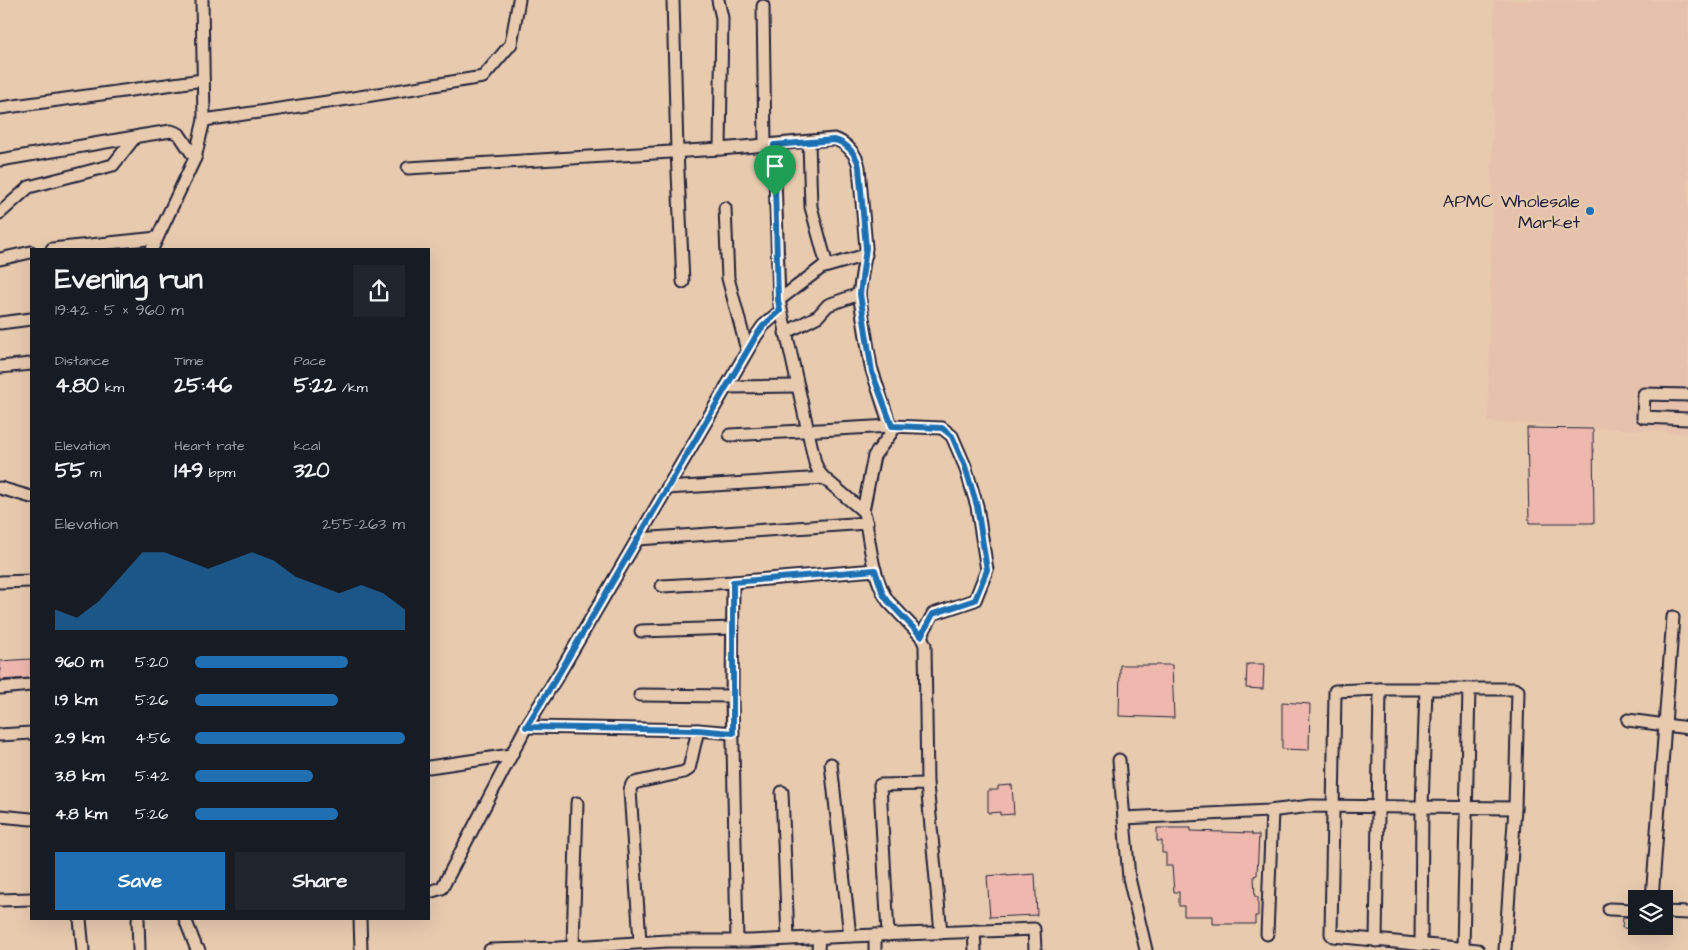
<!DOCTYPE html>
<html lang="en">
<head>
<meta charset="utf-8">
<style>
  :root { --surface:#171b24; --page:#20242c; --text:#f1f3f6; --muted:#9ea1a6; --accent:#1f6fb2 }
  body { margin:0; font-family:"Architects Daughter",sans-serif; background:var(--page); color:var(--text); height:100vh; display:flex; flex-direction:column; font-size:19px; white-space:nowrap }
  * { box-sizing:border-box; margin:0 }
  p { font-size:16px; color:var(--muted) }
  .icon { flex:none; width:28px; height:28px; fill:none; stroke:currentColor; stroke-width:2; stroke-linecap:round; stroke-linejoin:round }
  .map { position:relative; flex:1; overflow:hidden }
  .sheet { position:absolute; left:30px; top:248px; width:400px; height:672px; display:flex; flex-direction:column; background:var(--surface); border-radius:0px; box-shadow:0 5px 20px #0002 }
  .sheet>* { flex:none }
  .controls { position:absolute; left:1628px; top:890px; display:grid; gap:10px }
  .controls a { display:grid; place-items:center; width:45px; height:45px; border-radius:0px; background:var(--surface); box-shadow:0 5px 20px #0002; font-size:25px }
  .pin { position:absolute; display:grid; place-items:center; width:42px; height:42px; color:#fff; margin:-51px -21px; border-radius:50% 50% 50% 0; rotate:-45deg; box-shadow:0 0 5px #0007 }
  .pin .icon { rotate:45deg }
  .round { display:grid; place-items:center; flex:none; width:52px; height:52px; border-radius:0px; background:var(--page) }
  .summary { display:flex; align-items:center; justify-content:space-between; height:85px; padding:0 25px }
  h1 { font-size:28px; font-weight:700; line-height:38px }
  .figures { display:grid; grid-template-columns:repeat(3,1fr); gap:8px; height:85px; padding:5px 25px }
  .figures div { display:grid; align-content:center }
  .figures b { font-size:21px; font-weight:700 }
  .figures small { font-size:14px; font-weight:400 }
  .figures p { font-size:14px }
  .chart { height:140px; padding:10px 25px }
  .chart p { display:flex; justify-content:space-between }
  .chart svg { width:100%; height:90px; margin-top:5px; fill:var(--accent); opacity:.7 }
  .action { display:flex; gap:10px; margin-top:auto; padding:10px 25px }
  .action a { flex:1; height:58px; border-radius:0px; background:var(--accent); color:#fff; font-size:20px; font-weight:700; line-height:58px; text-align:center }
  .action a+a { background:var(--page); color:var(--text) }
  ul { padding:0 25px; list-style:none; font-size:16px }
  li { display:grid; grid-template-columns:80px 60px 1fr; align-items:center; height:38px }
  li i { height:12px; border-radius:6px; background:var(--accent) }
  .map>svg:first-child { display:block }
</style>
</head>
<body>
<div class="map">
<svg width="1688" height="950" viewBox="0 0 1688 950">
  <rect width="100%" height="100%" fill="#e8cbaf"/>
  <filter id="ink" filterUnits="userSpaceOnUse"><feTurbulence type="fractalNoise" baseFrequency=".02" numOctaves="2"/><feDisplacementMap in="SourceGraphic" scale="10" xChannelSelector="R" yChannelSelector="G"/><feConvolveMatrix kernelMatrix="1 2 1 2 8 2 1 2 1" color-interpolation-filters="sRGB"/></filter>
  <g filter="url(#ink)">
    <!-- built -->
    <polygon fill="#e6c2ad" points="1494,0 1688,0 1688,433 1488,422"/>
    <!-- building -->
    <g fill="#efb8ae" stroke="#22223b">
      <polygon points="1527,428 1593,429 1594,523 1529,523"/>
      <polygon points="31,659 31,678 0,680 0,661"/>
      <polygon points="1247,664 1264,664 1263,689 1246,688"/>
      <polygon points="1120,665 1172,665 1174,718 1119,716"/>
      <polygon points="1282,702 1310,704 1309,750 1282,749"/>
      <polygon points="1012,785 1014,814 1000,815 1000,812 988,813 988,790 998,790 998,786"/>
      <polygon points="1157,828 1191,828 1191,831 1252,833 1252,835 1259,835 1257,875 1254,876 1255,897 1258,897 1258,916 1255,916 1255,924 1213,924 1213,916 1184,916 1184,906 1179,906 1179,892 1174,892 1172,866 1166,866 1166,853 1162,853 1162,841 1157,841"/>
      <polygon points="1007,874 1007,876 1035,874 1037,915 990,917 987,876"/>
      <polygon points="1623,917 1636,917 1636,929 1622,928"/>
    </g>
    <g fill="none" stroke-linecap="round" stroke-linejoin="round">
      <defs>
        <g id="minor">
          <polyline points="673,0 677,151 683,282"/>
          <polyline points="718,0 722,18 720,149"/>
          <polyline points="763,6 765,145"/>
          <polyline points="0,108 203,80"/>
          <polyline points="204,120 341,100 483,77 511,44 519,0"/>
          <polyline points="809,142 811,207 827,266"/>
          <path d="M 774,145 L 779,300 L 815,463 L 819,472 L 824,478 L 863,511 L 865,516 C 870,544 872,576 888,601 L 921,636 L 925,645 L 927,784"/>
          <polyline points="0,160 135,137"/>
          <path d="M 408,168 L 720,149 L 834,139 C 846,142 857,155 859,167 L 866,248 L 859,294 L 871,367 L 892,432 L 874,456 L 863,511"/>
          <polyline points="725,208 728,278 747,350"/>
          <polyline points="0,213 29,187 113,165 135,137 139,136 171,131 179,134 195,158"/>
          <polyline points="52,249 157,238"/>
          <polyline points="152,249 195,158 204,120 202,0"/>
          <polyline points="0,259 31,252"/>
          <polyline points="779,300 821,268 866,255"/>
          <polyline points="0,323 31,319"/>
          <polyline points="785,333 818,316 828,305 859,294"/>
          <polyline points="0,367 31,364"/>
          <polyline points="726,387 798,386"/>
          <polyline points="1688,395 1644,394 1643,417 1688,419"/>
          <polyline points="730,435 891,426 942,428 952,436 965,466 977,506 987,570 975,600 933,614 921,636"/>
          <polyline points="0,488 31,497"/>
          <polyline points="667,488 824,478"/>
          <polyline points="638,539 867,523"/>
          <polyline points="0,582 31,581"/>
          <polyline points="733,582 732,696 737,941"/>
          <polyline points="662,586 733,582 875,570"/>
          <polyline points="641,631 733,628"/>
          <polyline points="0,688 31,685"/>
          <polyline points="640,695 732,696"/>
          <polyline points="1628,720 1688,728"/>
          <polyline points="526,727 698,730 733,733"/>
          <polyline points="0,735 31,733"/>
          <polyline points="1119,760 1129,878 1146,950"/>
          <polyline points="831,764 850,936 1034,929 1035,950"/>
          <polyline points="429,767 511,755"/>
          <polyline points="782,792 788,938"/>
          <polyline points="0,816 31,819"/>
          <polyline points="1124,818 1269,811 1311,806 1515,808"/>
          <polyline points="429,892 442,888 526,727 560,672 756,336 763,326 780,311"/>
          <polyline points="1652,899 1673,617"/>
          <polyline points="0,900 31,899"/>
          <polyline points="1609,909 1636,910"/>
          <polyline points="1664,912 1688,913"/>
          <polyline points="80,919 83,950"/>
          <polyline points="138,919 139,950"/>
          <polyline points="185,919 197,950 199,950"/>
          <polyline points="360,919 361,950"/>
          <polyline points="974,931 975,950"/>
          <polyline points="1267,934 1272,811"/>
          <polyline points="888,935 880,785 927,784 941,933"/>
          <polyline points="1376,941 1380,689"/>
          <polyline points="640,942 630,790 632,784 638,782 684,772 689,769 698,730"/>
          <polyline points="1421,945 1422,807 1426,689"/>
          <polyline points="573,946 577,803"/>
          <polyline points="1463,948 1469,689"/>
          <polyline points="490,950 558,948 667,941 750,941 850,936"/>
          <polyline points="818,950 819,937"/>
          <polyline points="875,950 875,935"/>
          <polyline points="1478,950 1333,936 1331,934 1335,691 1380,689 1514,689 1518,691 1515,808 1505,950"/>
        </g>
      </defs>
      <!-- minor casing -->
      <use href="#minor" stroke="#22223b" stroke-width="15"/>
      <!-- minor -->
      <use href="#minor" stroke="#e8cbaf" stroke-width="11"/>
    </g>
  </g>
  <g fill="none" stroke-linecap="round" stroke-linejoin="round" filter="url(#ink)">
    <defs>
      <path id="route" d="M 834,140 C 846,142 857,155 859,167 L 866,248 L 860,294 L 872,372 L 892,426 L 942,428 L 952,436 L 965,466 L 977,506 L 987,570 L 975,600 L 933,614 L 921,636 L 888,601 L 883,594 L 875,570 L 733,582 L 733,733 L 698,730 L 526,727 L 560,672 L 756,336 L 763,326 L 780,311 L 778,300 L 774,145 Z"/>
    </defs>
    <!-- route casing -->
    <use href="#route" stroke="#fff" stroke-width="10"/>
    <!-- route -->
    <use href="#route" stroke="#1f6fb2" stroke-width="6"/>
  </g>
  <!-- markers -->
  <circle fill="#1f6fb2" stroke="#e8cbaf" stroke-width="2" cx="1590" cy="211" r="5"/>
  <g text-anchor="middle" stroke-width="4.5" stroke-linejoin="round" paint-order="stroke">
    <!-- poi labels -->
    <g font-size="18" fill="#22223b" stroke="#e8cbaf" text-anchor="end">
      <text x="1580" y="207">APMC Wholesale<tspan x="1580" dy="21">Market</tspan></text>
    </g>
  </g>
</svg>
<div class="controls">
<a><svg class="icon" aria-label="layers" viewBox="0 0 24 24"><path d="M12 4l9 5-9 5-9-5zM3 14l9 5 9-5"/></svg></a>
</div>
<div class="pin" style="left:775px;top:196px;background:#1e9e55"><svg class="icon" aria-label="arrive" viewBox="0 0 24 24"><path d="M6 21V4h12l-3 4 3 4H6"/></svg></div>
<section class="sheet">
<div class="summary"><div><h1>Evening run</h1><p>19:42 · 5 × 960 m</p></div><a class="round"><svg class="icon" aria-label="share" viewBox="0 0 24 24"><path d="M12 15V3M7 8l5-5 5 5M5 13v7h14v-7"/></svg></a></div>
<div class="figures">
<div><p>Distance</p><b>4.80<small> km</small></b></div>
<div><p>Time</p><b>25:46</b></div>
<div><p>Pace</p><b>5:22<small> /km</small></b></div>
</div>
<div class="figures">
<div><p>Elevation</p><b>55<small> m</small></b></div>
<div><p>Heart rate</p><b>149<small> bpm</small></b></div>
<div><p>kcal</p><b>320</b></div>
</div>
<div class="chart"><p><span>Elevation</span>255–263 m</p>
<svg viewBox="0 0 160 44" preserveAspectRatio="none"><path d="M0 44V34L10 38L20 30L30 18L40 6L50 6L60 10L70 14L80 10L90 6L100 10L110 18L120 22L130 26L140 22L150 26L160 34V44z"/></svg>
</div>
<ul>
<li><b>960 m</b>5:20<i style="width:73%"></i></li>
<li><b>1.9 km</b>5:26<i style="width:68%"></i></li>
<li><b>2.9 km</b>4:56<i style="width:100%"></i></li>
<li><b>3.8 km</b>5:42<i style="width:56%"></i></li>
<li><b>4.8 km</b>5:26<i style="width:68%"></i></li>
</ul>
<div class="action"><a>Save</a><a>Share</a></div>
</section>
</div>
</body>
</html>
